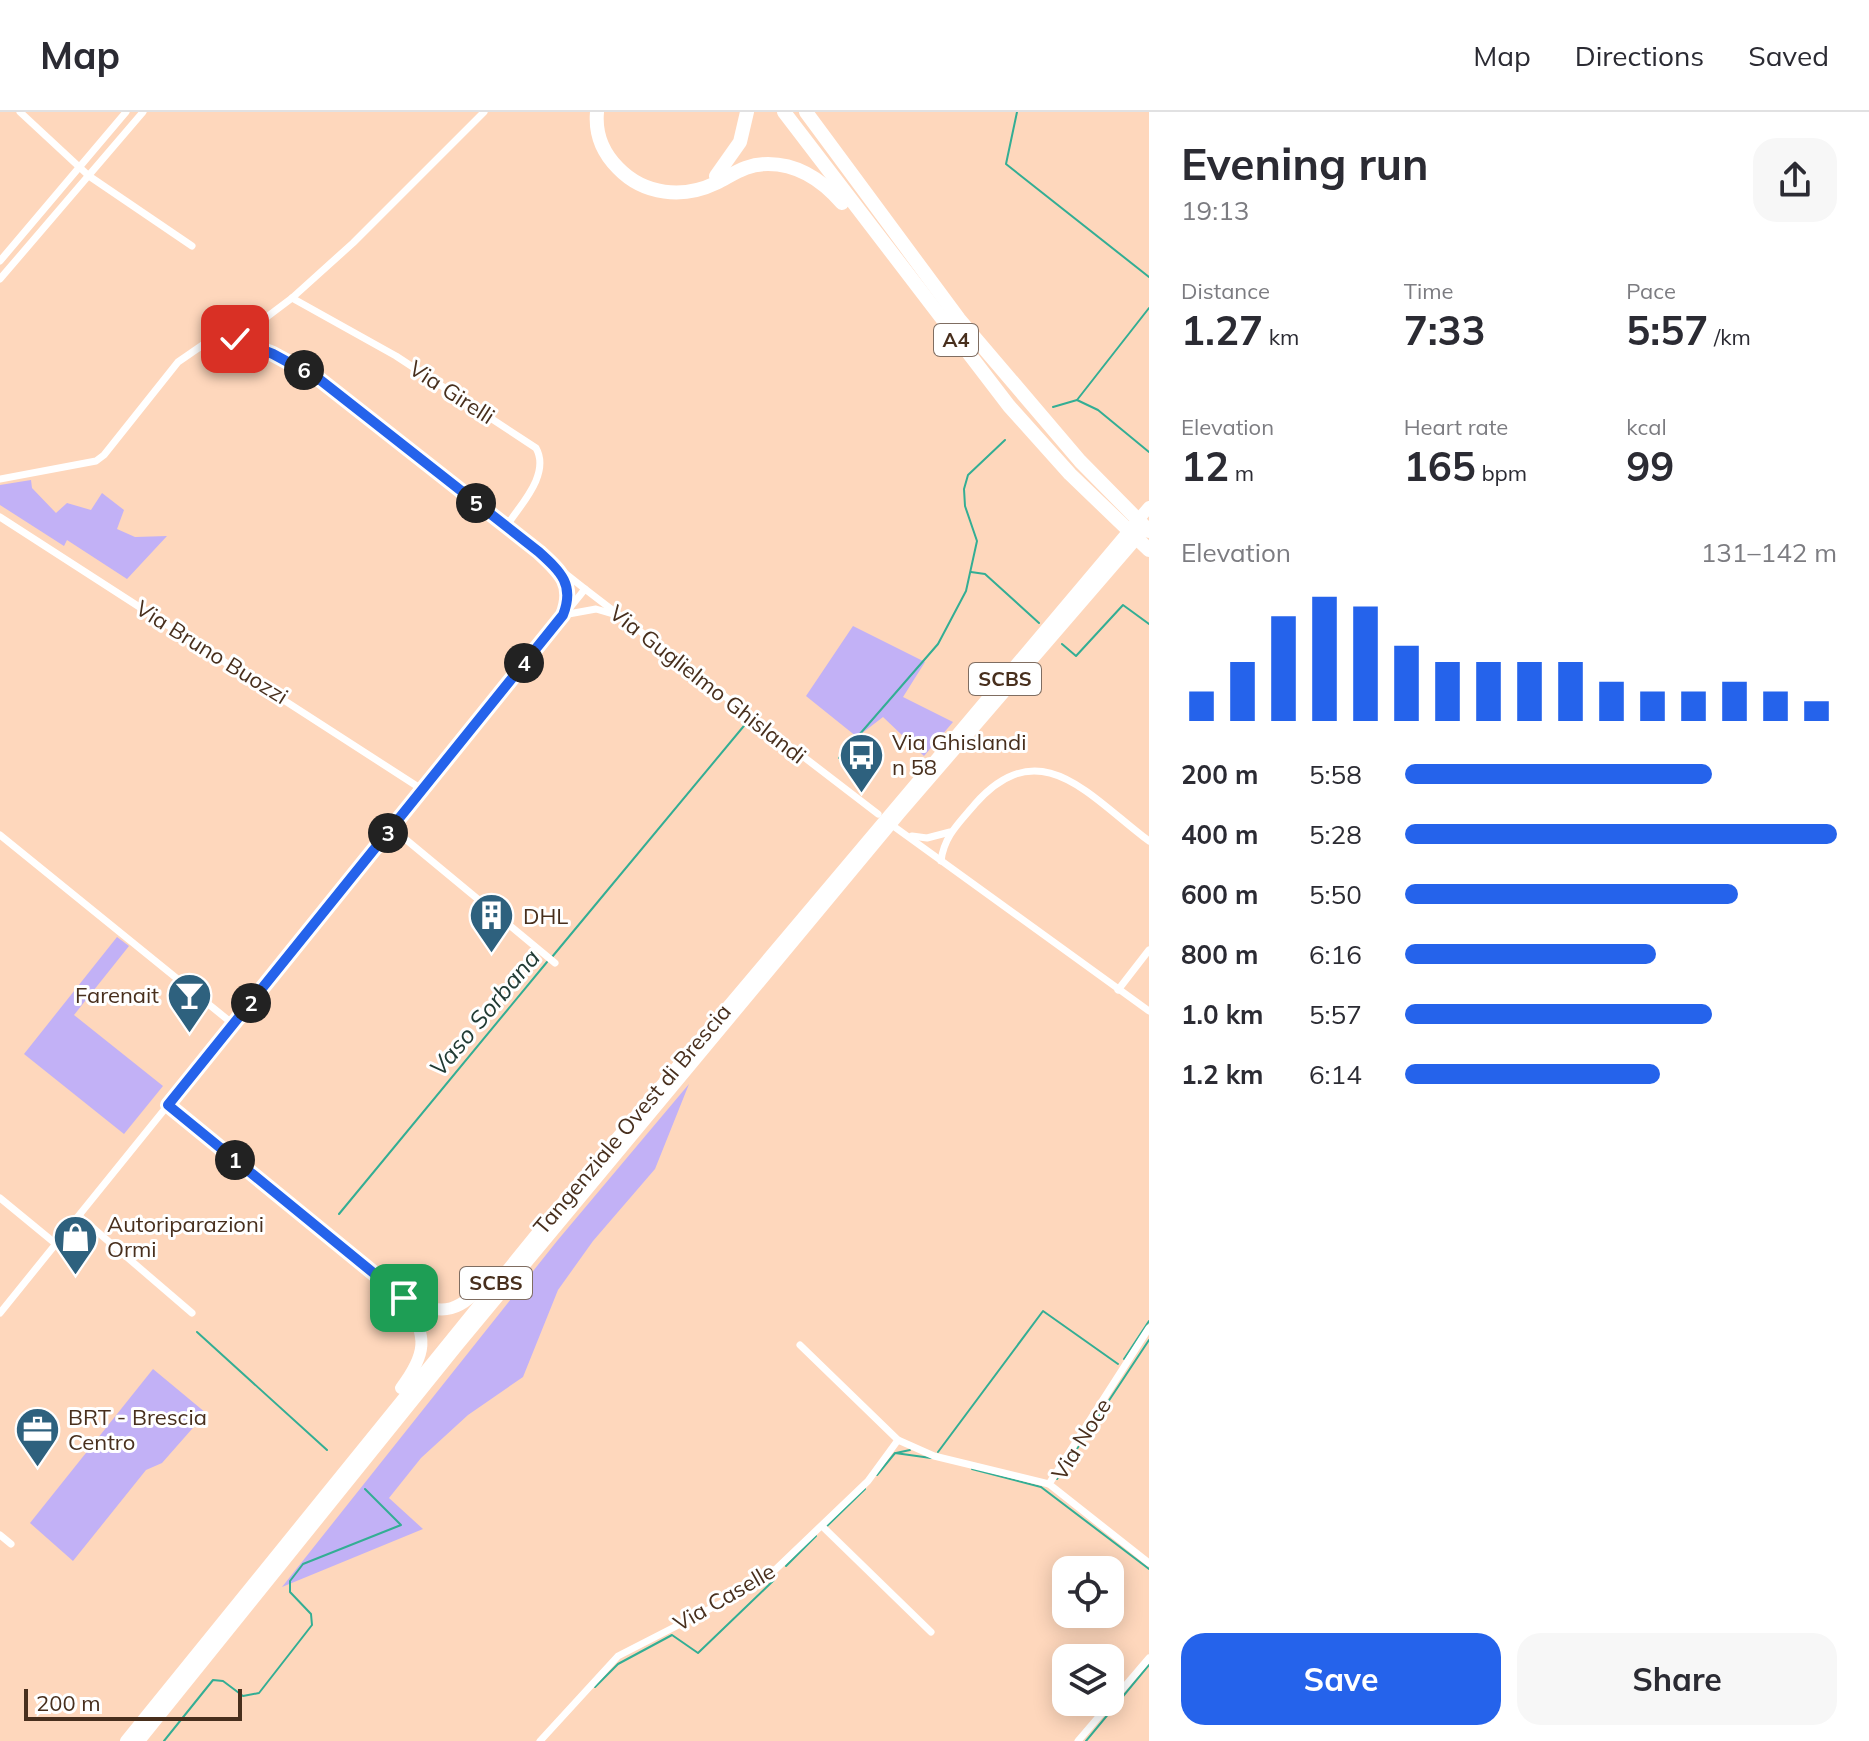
<!DOCTYPE html>
<html lang="en">
<head>
<meta charset="utf-8">
<style>
  :root { --surface:#fff; --page:#f7f7f7; --text:#2b2b33; --muted:#7c7c81; --line:#e1e1e2; --accent:#2563eb }
  body { margin:0; font-family:Mulish,sans-serif; background:var(--page); color:var(--text); height:100vh; display:flex; flex-direction:column; font-size:30px; white-space:nowrap }
  * { box-sizing:border-box; margin:0 }
  p { font-size:26px; color:var(--muted) }
  .icon { flex:none; width:44px; height:44px; fill:none; stroke:currentColor; stroke-width:2; stroke-linecap:round; stroke-linejoin:round }
  .map { position:relative; flex:1; overflow:hidden }
  .details { display:flex; flex-direction:column; background:var(--surface); width:720px }
  .details>* { flex:none }
  .buttons { position:absolute; left:1052px; top:1444px; display:grid; gap:16px }
  .buttons a { display:grid; place-items:center; width:72px; height:72px; border-radius:16px; background:var(--surface); box-shadow:0 4px 20px #0003; font-size:40px }
  .scale { position:absolute; left:24px; bottom:20px; width:218px; box-sizing:border-box; padding-left:8px; border:4px solid #482f1d; border-top:0; font-size:22px; line-height:28px; white-space:nowrap; color:#482f1d; -webkit-text-stroke:6px #fff; paint-order:stroke }
  .pin { position:absolute; display:grid; place-items:center; width:68px; height:68px; color:#fff; margin:-34px; border-radius:16px; box-shadow:0 4px 12px #0006 }
  .km { position:absolute; width:40px; height:40px; margin:-20px; border-radius:50%; background:#222; color:#fff; font-size:22px; line-height:40px; text-align:center }
  .round { display:grid; place-items:center; flex:none; width:84px; height:84px; border-radius:24px; background:var(--page) }
  .head { display:flex; align-items:center; justify-content:space-between; height:136px; padding:0 32px }
  h1 { font-size:44px; font-weight:700; line-height:60px }
  .figures { display:grid; grid-template-columns:repeat(3,1fr); gap:12px; height:136px; padding:8px 32px }
  .figures div { display:grid; align-content:center }
  .figures b { font-size:40px; font-weight:700 }
  .figures small { font-size:22px; font-weight:400 }
  .figures p { font-size:22px }
  .chart { height:224px; padding:16px 32px }
  .chart p { display:flex; justify-content:space-between }
  .chart svg { width:100%; height:144px; margin-top:8px; stroke:var(--accent); stroke-width:6 }
  .action { display:flex; gap:16px; margin-top:auto; padding:16px 32px }
  .action a { flex:1; height:92px; border-radius:24px; background:var(--accent); color:#fff; font-size:32px; font-weight:700; line-height:92px; text-align:center }
  .action a+a { background:var(--page); color:var(--text) }
  ul { padding:0 32px; list-style:none; font-size:26px }
  li { display:grid; grid-template-columns:128px 96px 1fr; align-items:center; height:60px }
  li i { height:20px; border-radius:10px; background:var(--accent) }
  header { display:flex; align-items:center; gap:48px; box-sizing:border-box; height:112px; padding:0 40px; background:var(--surface); border-bottom:2px solid var(--line) }
  header strong { font-size:38px }
  nav { display:flex; gap:44px; margin-inline-start:auto; font-size:28px }
  main { display:flex; flex:1; min-height:0 }
  .map>svg:first-child { display:block }
</style>
</head>
<body>
<header>
<strong>Map</strong>
<nav><a>Map</a><a>Directions</a><a>Saved</a></nav>
</header>
<main>
<div class="map">
<svg width="1149" height="1629" viewBox="0 0 1149 1629">
  <rect width="100%" height="100%" fill="#fed7bc"/>
  <!-- green -->
  <g fill="#c2b1f6">
    <polygon points="31,368 32,376 56,401 67,391 91,398 102,381 124,398 117,417 135,425 167,424 127,467 67,428 64,434 0,393 0,373"/>
    <polygon points="853,514 925,550 903,585 953,610 924,644 883,605 857,625 806,584"/>
    <polygon points="117,825 129,834 74,903 163,974 124,1022 24,942"/>
    <polygon points="689,972 655,1057 593,1129 558,1178 523,1265 468,1303 421,1346 389,1386 423,1417 282,1475 557,1129"/>
    <polygon points="153,1257 206,1301 162,1351 146,1358 73,1449 30,1411"/>
  </g>
  <g fill="none" stroke-linecap="round" stroke-linejoin="round">
    <!-- stream -->
    <g stroke="#33ae94" stroke-width="2">
      <polyline points="1017,0 1006,52 1149,165"/>
      <polyline points="1077,288 1098,298 1149,340"/>
      <polyline points="1053,295 1077,288 1149,196"/>
      <polyline points="971,460 985,462 1039,511"/>
      <polyline points="1062,532 1076,544 1123,493 1149,512"/>
      <polyline points="839,646 938,532 966,479 977,429 965,394 964,377 968,363 1005,328"/>
      <polyline points="552,845 748,609"/>
      <polyline points="339,1102 547,850"/>
      <polyline points="197,1220 327,1338"/>
      <polyline points="1124,1247 1149,1209"/>
      <polyline points="938,1340 1043,1199 1118,1252"/>
      <polyline points="896,1341 910,1338"/>
      <polyline points="972,1357 1041,1375 1149,1457"/>
      <polyline points="877,1363 895,1341 931,1346"/>
      <polyline points="1057,1367 1149,1228"/>
      <polyline points="827,1414 865,1377"/>
      <polyline points="786,1454 816,1424"/>
      <polyline points="595,1575 618,1552 672,1523 698,1541 774,1468"/>
      <polyline points="164,1629 213,1568 223,1569 243,1584 259,1581 312,1513 311,1502 290,1480 290,1469 303,1452 401,1413 365,1377"/>
      <polyline points="1086,1629 1149,1553"/>
    </g>
    <!-- minor -->
    <g stroke="#fff" stroke-width="7">
      <polyline points="20,0 89,64 192,134"/>
      <polyline points="0,149 126,0"/>
      <polyline points="0,167 143,0"/>
      <path d="M 292,186 L 396,244 L 536,336 C 550,361 523,390 510,409 L 497,408"/>
      <polyline points="251,217 292,186 353,131 484,0"/>
      <polyline points="224,226 243,229"/>
      <polyline points="252,233 319,267 585,477 878,702"/>
      <polyline points="0,367 96,349 104,343 178,250 207,230 251,217 270,239"/>
      <polyline points="0,405 423,678"/>
      <polyline points="563,464 568,472 566,497"/>
      <polyline points="563,503 596,497 613,502"/>
      <polyline points="392,716 555,851"/>
      <polyline points="896,716 1149,899"/>
      <polyline points="0,723 233,912"/>
      <polyline points="912,724 927,726 950,720"/>
      <path d="M 941,749 C 944,724 959,711 975,692 C 1040,618 1090,685 1149,729"/>
      <polyline points="1118,878 1149,838"/>
      <polyline points="168,993 404,1186"/>
      <polyline points="0,1086 56,1132"/>
      <polyline points="79,1104 192,1201"/>
      <polyline points="0,1201 585,477"/>
      <polyline points="1149,1216 1049,1372 1149,1451"/>
      <polyline points="800,1233 898,1328 934,1344 1049,1372"/>
      <polyline points="822,1414 931,1520"/>
      <polyline points="0,1423 11,1432"/>
      <polyline points="540,1629 618,1544 737,1483 776,1457 868,1369 898,1328"/>
      <polyline points="1078,1629 1149,1546"/>
    </g>
    <!-- trunk -->
    <g stroke="#fff" stroke-width="12">
      <path d="M 404,1186 C 444,1207 461,1199 489,1166"/>
      <path d="M 401,1276 C 426,1243 429,1224 405,1189"/>
      <polyline points="126,1629 548,1108 1149,395"/>
      <polyline points="139,1629 457,1234 900,701 1143,419"/>
    </g>
    <!-- motorway -->
    <g stroke="#fff" stroke-width="14">
      <path d="M 597,0 C 595,22 603,41 618,56 C 644,83 683,87 716,71 C 734,62 746,52 768,52 C 799,52 823,69 842,91"/>
      <polyline points="784,0 1009,294 1070,362 1149,438"/>
      <polyline points="806,0 959,207 1080,349 1149,419"/>
      <polyline points="716,64 740,30 747,0"/>
    </g>
  </g>
  <g fill="none" stroke-linecap="round" stroke-linejoin="round">
    <defs>
      <path id="route" d="M 235,227 L 273,242 L 319,267 L 539,440 C 561,460 575,473 563,503 L 168,993 L 404,1186"/>
    </defs>
    <!-- route casing -->
    <use href="#route" stroke="#fff" stroke-width="16"/>
    <!-- route -->
    <use href="#route" stroke="#2563eb" stroke-width="10"/>
  </g>
  <!-- icons -->
  <defs>
    <symbol id="bus-pin" viewBox="-11 -11 22 30"><path d="M0 17L-7.5 6A9.5 9.5 0 1 1 7.5 6Z" fill="#2e617e" stroke="#fff"/><path d="M-5-6H5V4H4V6H2V4H-2V6H-4V4H-5ZM-3.5-4V0h7V-4ZM-3.5 1.2v1.5H-2V1.2ZM2 1.2v1.5H3.5V1.2Z" fill="#fff"/></symbol>
    <symbol id="building-pin" viewBox="-11 -11 22 30"><path d="M0 17L-7.5 6A9.5 9.5 0 1 1 7.5 6Z" fill="#2e617e" stroke="#fff"/><path d="M-4-6H4V6H1V3H-1V6H-4ZM-2.5-4.3h1.7v1.8h-1.7ZM.8-4.3h1.7v1.8H.8ZM-2.5-1h1.7V.8h-1.7ZM.8-1h1.7V.8H.8Z" fill="#fff"/></symbol>
    <symbol id="bar-pin" viewBox="-11 -11 22 30"><path d="M0 17L-7.5 6A9.5 9.5 0 1 1 7.5 6Z" fill="#2e617e" stroke="#fff"/><path d="M-6-5H6L.8 .8V4.5H3.5V6h-7V4.5H-.8V.8Z" fill="#fff"/></symbol>
    <symbol id="shop-pin" viewBox="-11 -11 22 30"><path d="M0 17L-7.5 6A9.5 9.5 0 1 1 7.5 6Z" fill="#2e617e" stroke="#fff"/><path d="M-5-2.5h2.3a2.7 3.5 0 0 1 5.4 0H5L5.5 6h-11ZM-1.5-2.5h3a1.5 2.3 0 0 0-3 0Z" fill="#fff"/></symbol>
    <symbol id="office-pin" viewBox="-11 -11 22 30"><path d="M0 17L-7.5 6A9.5 9.5 0 1 1 7.5 6Z" fill="#2e617e" stroke="#fff"/><path d="M-6-3h4V-5.5h4V-3h4V5H-6ZM-1-4.5V-3h2v-1.5ZM-6 0V1H6V0Z" fill="#fff"/></symbol>
  </defs>
  <g fill-rule="evenodd">
    <use href="#bus-pin" x="836" y="618" width="51" height="69"/>
    <use href="#building-pin" x="466" y="778" width="51" height="69"/>
    <use href="#bar-pin" x="164" y="858" width="51" height="69"/>
    <use href="#shop-pin" x="50" y="1100" width="51" height="69"/>
    <use href="#office-pin" x="12" y="1292" width="51" height="69"/>
  </g>
  <g text-anchor="middle" stroke-width="6" stroke-linejoin="round" paint-order="stroke">
    <!-- shield labels -->
    <g fill="#fff" stroke="#7f6d61" stroke-width="2">
      <rect x="934" y="212" width="44" height="32" rx="6"/>
      <rect x="969" y="551" width="72" height="32" rx="6"/>
      <rect x="460" y="1155" width="72" height="32" rx="6"/>
    </g>
    <g font-size="20" font-weight="bold" fill="#482f1d">
      <text x="956" y="235">A4</text>
      <text x="1005" y="574">SCBS</text>
      <text x="496" y="1178">SCBS</text>
    </g>
    <!-- street labels -->
    <g font-size="22" fill="#482f1d" stroke="#fff">
      <text transform="translate(452 280) rotate(33)" y="8">Via Girelli</text>
      <text transform="translate(212 540) rotate(32)" y="8">Via Bruno Buozzi</text>
      <text transform="translate(708 572) rotate(38)" y="8">Via Guglielmo Ghislandi</text>
      <text transform="translate(632 1007) rotate(-50)" y="8">Tangenziale Ovest di Brescia</text>
      <text transform="translate(1081 1327) rotate(-58)" y="8">Via Noce</text>
      <text transform="translate(724 1485) rotate(-30)" y="8">Via Caselle</text>
    </g>
    <!-- poi labels -->
    <g font-size="22" fill="#482f1d" stroke="#fff" text-anchor="start">
      <text x="892" y="638">Via Ghislandi<tspan x="892" dy="25">n 58</tspan></text>
      <text x="523" y="812">DHL</text>
      <text x="159" y="891" text-anchor="end">Farenait</text>
      <text x="107" y="1120">Autoriparazioni<tspan x="107" dy="25">Ormi</tspan></text>
      <text x="68" y="1313">BRT - Brescia<tspan x="68" dy="25">Centro</tspan></text>
    </g>
    <!-- water labels -->
    <g font-size="24" font-style="italic" fill="#213b34" stroke="#fff">
      <text transform="translate(485 901) rotate(-50)" y="8">Vaso Sorbana</text>
    </g>
  </g>
</svg>
<div class="buttons">
<a><svg class="icon" aria-label="locate" viewBox="0 0 24 24"><circle cx="12" cy="12" r="6"/><path d="M12 2v4M12 18v4M2 12h4M18 12h4"/></svg></a>
<a><svg class="icon" aria-label="layers" viewBox="0 0 24 24"><path d="M12 4l9 5-9 5-9-5zM3 14l9 5 9-5"/></svg></a>
</div>
<div class="scale">200 m</div>
<div class="pin" style="left:404px;top:1186px;background:#1e9e55"><svg class="icon" aria-label="arrive" viewBox="0 0 24 24"><path d="M6 21V4h12l-3 4 3 4H6"/></svg></div>
<div class="pin" style="left:235px;top:227px;background:#d93025"><svg class="icon" aria-label="check" viewBox="0 0 24 24"><path d="M5 12l5 5 9-10"/></svg></div>
<b class="km" style="left:235px;top:1048px">1</b>
<b class="km" style="left:251px;top:891px">2</b>
<b class="km" style="left:388px;top:721px">3</b>
<b class="km" style="left:524px;top:551px">4</b>
<b class="km" style="left:476px;top:391px">5</b>
<b class="km" style="left:304px;top:258px">6</b>
</div>
<section class="details">
<div class="head"><div><h1>Evening run</h1><p>19:13</p></div><a class="round"><svg class="icon" aria-label="share" viewBox="0 0 24 24"><path d="M12 15V3M7 8l5-5 5 5M5 13v7h14v-7"/></svg></a></div>
<div class="figures">
<div><p>Distance</p><b>1.27<small> km</small></b></div>
<div><p>Time</p><b>7:33</b></div>
<div><p>Pace</p><b>5:57<small> /km</small></b></div>
</div>
<div class="figures">
<div><p>Elevation</p><b>12<small> m</small></b></div>
<div><p>Heart rate</p><b>165<small> bpm</small></b></div>
<div><p>kcal</p><b>99</b></div>
</div>
<div class="chart"><p><span>Elevation</span>131–142 m</p>
<svg viewBox="0 0 160 44" preserveAspectRatio="none"><path d="M5 44V35M15 44V26M25 44V12M35 44V6M45 44V9M55 44V21M65 44V26M75 44V26M85 44V26M95 44V26M105 44V32M115 44V35M125 44V35M135 44V32M145 44V35M155 44V38"/></svg>
</div>
<ul>
<li><b>200 m</b>5:58<i style="width:71%"></i></li>
<li><b>400 m</b>5:28<i style="width:100%"></i></li>
<li><b>600 m</b>5:50<i style="width:77%"></i></li>
<li><b>800 m</b>6:16<i style="width:58%"></i></li>
<li><b>1.0 km</b>5:57<i style="width:71%"></i></li>
<li><b>1.2 km</b>6:14<i style="width:59%"></i></li>
</ul>
<div class="action"><a>Save</a><a>Share</a></div>
</section>
</main>
</body>
</html>
